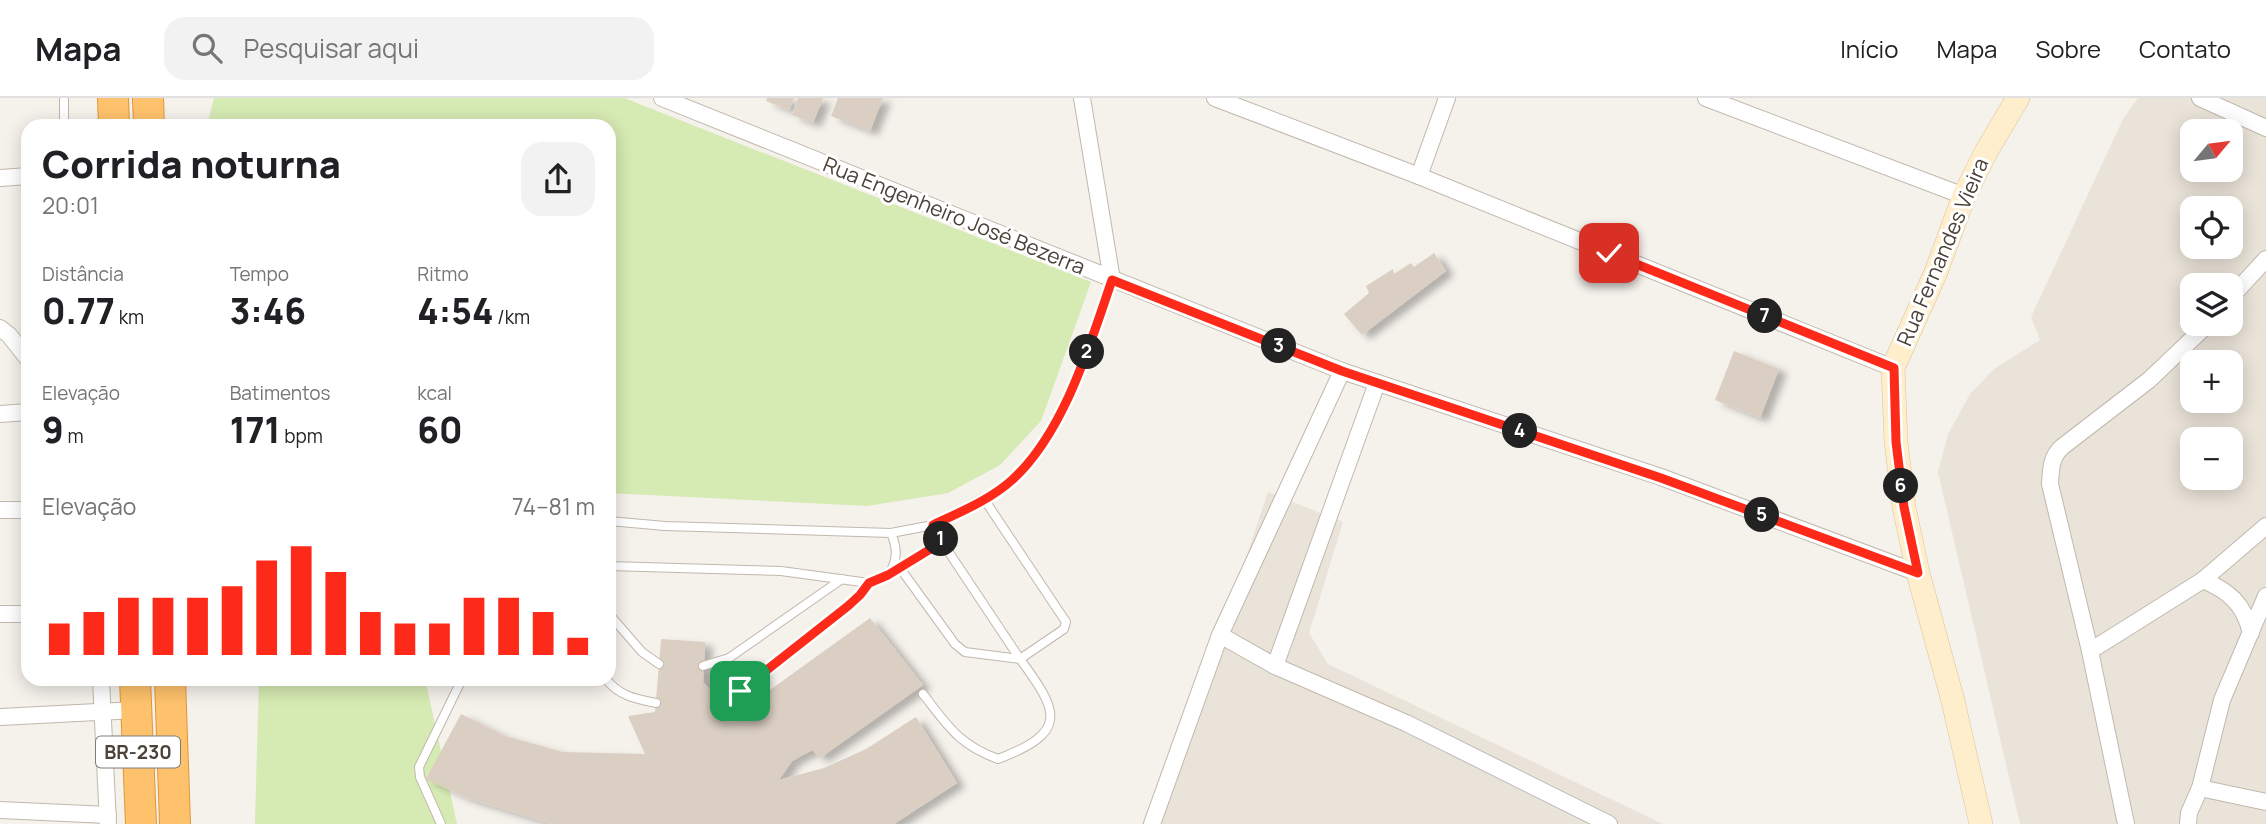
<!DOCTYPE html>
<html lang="pt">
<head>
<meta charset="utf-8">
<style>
  :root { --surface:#fff; --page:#f2f2f2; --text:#202124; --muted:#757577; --line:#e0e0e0; --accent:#fd2a1a }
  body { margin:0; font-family:Manrope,sans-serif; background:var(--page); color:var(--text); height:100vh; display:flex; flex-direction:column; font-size:26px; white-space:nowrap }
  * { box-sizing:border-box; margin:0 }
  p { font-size:23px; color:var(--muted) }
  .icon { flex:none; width:38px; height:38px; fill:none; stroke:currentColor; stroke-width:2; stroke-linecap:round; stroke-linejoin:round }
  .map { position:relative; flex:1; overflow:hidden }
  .side { position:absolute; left:21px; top:21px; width:595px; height:567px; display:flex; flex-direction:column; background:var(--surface); border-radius:21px; box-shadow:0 4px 18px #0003 }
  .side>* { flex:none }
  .needle { width:46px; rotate:61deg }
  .fabs { position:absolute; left:2180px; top:21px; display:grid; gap:14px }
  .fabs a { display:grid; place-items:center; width:63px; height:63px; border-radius:14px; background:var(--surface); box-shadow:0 4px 18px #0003; font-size:35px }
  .pin { position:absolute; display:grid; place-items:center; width:60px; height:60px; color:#fff; margin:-30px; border-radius:14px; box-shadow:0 4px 10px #0006 }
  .km { position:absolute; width:35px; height:35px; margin:-18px; border-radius:50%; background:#222; color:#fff; font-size:19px; line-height:35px; text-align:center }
  .round { display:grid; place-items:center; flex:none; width:74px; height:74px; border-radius:21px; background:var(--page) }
  .head { display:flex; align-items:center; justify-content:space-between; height:119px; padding:0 21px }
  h1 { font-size:38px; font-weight:800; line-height:52px }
  .figures { display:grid; grid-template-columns:repeat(3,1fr); gap:10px; height:119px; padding:7px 21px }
  .figures div { display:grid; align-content:center }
  .figures b { font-size:35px; font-weight:800 }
  .figures small { font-size:19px; font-weight:400 }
  .figures p { font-size:19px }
  .chart { height:196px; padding:14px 21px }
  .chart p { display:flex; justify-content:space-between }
  .chart svg { width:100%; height:126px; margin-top:7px; stroke:var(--accent); stroke-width:6 }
  header { display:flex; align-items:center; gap:42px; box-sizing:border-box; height:98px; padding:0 35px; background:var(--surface); border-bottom:2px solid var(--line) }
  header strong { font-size:33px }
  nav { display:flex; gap:38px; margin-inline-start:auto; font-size:24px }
  .search { width:490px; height:63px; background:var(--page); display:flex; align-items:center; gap:18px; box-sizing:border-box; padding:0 24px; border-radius:21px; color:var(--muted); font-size:26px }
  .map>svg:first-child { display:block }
</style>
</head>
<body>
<header>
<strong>Mapa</strong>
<div class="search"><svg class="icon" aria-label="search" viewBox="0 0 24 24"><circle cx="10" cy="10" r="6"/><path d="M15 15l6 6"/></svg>Pesquisar aqui</div>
<nav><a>Início</a><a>Mapa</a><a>Sobre</a><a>Contato</a></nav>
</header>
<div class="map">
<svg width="2266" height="726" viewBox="0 0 2266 726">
  <defs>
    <filter id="shadow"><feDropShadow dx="8" dy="4.5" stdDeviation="3.5" flood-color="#0004"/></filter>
  </defs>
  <rect width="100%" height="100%" fill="#f5f1eb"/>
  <!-- residential -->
  <g fill="#eae3d9" fill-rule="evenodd">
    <path d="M 2138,0 L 2266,0 L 2266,726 L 2020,726 L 1938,374 L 1948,336 L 1970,296 L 1994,271 L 2040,242 L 2031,219 L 2123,21 ZM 2193,33 L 2231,33 L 2231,72 L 2193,72 ZM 2193,110 L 2231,110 L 2231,149 L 2193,149 ZM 2193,187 L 2231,187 L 2231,226 L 2193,226 ZM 2193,264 L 2231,264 L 2231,303 L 2193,303 ZM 2193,341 L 2231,341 L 2231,380 L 2193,380 Z"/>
    <polygon points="1268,394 1343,424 1309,535 1328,566 1663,726 1142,726 1220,537"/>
  </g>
  <!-- green -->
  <g fill="#d6eab3">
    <polygon points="214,0 624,0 1091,184 1041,323 1000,367 948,395 867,408 609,395 609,28 210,28 209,20"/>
    <polygon points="259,581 425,581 457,726 255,726"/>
  </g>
  <!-- building -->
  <g fill="#dbcfc3" filter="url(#shadow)">
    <polygon points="767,0 794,0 789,12 766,3"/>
    <polygon points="798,0 823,0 813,25 792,17"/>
    <polygon points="838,0 883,0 870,33 831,18"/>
    <polygon points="1434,155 1446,173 1362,237 1344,216 1369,195 1366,188 1393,171 1394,176 1411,165 1414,169"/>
    <polygon points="1734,253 1779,271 1760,320 1715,302"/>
    <polygon points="870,520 923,587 820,660 812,652 792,663 779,682 824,670 866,651 916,619 957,685 894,726 552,726 467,700 426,681 461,616 505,638 563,654 645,656 628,618 655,614 661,541 705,544 703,584 720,603 720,624 752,622 763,597"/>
  </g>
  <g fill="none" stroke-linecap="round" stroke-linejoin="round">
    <defs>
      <g id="lane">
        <polyline points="64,28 64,0"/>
        <polyline points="609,423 665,428 891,435 933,427 1000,391 1013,381 1045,342 1081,271 1112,182"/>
        <polyline points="933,427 942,444 1020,561 1064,531 1066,524 984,401"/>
        <polyline points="609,468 781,473 869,485 888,477 942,444"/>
        <path d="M 900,470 L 955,546 L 965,554 L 1020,561 C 1059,614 1069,634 998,661 C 958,646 948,628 923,596"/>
        <path d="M 890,474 C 898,461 897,449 891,435"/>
        <polyline points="609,516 642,554 659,566"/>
        <polyline points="703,568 729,560 842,481"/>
        <path d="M 606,581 C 619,598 636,601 656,605"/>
        <path d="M 720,603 C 748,589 771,569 796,550 C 821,530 850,511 869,485"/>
        <polyline points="441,726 420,679 419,669 462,581"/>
      </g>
      <g id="street">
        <polyline points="662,0 1342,273 1661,379 1918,475"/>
        <polyline points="1082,0 1112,182"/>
        <polyline points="1215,0 1419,78 1893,270"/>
        <polyline points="1706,0 1964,98"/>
        <polyline points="2200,0 2266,30"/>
        <polyline points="1419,78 1447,0"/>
        <polyline points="0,80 28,78"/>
        <polyline points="2231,199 2266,161"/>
        <polyline points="0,230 9,237 28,261"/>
        <polyline points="0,316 28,314"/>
        <polyline points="0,412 28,412"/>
        <path d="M 2203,482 C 2229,493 2244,506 2251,535"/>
        <polyline points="0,516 28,516"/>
        <polyline points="1220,537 1342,273"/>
        <polyline points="2090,553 2203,482 2266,428"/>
        <polyline points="1275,568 1377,285"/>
        <polyline points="101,581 108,726"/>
        <polyline points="0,619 136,612"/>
        <polyline points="2200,690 2266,704"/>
        <polyline points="0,712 108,717"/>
        <polyline points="1152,726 1220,537 1275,568 1406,625 1609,726"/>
        <path d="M 2126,726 L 2090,553 L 2050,386 C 2051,370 2051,359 2062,349 L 2149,282 L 2208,226"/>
        <polyline points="2188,726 2189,715 2200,690 2222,602 2266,498"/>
      </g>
      <polyline id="secondary" points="1981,726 1953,603 1918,475 1904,409 1896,344 1893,270 1936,174 1964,98 1986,54 2018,0"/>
      <g id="highway">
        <polyline points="113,0 114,28"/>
        <polyline points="148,0 149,28"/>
        <polyline points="135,581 141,726"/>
        <polyline points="170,581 175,726"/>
      </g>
    </defs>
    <!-- lane casing -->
    <use href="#lane" stroke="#c1b8ad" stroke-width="10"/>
    <!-- street casing -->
    <use href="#street" stroke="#c1b8ad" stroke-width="18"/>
    <!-- secondary casing -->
    <use href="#secondary" stroke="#d9c49c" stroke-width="24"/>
    <!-- highway casing -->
    <use href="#highway" stroke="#e19639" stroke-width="32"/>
    <!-- lane -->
    <use href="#lane" stroke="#fff" stroke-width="8"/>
    <!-- street -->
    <use href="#street" stroke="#fff" stroke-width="16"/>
    <!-- secondary -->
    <use href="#secondary" stroke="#ffeecb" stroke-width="23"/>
    <!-- highway -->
    <use href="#highway" stroke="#ffc26c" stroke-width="30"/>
  </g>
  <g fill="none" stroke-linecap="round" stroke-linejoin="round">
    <defs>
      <path id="route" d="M 740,593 L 848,508 L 860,497 L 869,485 L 888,477 L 942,444 L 933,427 C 960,414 990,402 1012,382 C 1064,335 1090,246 1112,182 L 1342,273 L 1661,380 L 1918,475 L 1904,409 L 1896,344 L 1894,270 L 1609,155"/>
    </defs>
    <!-- route casing -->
    <use href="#route" stroke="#fff" stroke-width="14"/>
    <!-- route -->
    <use href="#route" stroke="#fd2a1a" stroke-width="9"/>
  </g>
  <g text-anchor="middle" stroke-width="6" stroke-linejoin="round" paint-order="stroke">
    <!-- shield labels -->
    <rect fill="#fff" stroke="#807b74" stroke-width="2" x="96" y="638.5" width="84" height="31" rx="5"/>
    <g font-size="19" font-weight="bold" fill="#4a4238">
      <text x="138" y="661">BR-230</text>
    </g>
    <!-- street labels -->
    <g font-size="21" fill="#4a4238" stroke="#fff">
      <text transform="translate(954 118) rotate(22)" y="7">Rua Engenheiro José Bezerra</text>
      <text transform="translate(1943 154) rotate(-67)" y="7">Rua Fernandes Vieira</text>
    </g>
  </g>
</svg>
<div class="fabs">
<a><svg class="needle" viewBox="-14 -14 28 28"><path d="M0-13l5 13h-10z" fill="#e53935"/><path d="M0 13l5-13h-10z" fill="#757577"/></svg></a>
<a><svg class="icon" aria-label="locate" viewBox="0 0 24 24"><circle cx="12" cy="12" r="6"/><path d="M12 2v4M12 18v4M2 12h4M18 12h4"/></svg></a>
<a><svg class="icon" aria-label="layers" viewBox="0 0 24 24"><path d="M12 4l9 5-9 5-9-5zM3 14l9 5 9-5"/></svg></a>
<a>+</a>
<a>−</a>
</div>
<div class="pin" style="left:740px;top:593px;background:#1e9e55"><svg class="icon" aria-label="arrive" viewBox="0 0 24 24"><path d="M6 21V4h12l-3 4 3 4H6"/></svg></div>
<div class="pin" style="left:1609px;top:155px;background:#d93025"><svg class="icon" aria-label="check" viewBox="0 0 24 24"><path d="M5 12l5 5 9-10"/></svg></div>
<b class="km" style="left:941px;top:441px">1</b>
<b class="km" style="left:1087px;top:254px">2</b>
<b class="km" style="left:1279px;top:248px">3</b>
<b class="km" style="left:1520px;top:333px">4</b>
<b class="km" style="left:1762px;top:417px">5</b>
<b class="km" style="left:1901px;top:388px">6</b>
<b class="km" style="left:1765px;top:218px">7</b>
<section class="side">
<div class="head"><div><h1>Corrida noturna</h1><p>20:01</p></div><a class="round"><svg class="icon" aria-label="share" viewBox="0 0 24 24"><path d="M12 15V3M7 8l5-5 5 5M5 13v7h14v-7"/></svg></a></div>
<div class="figures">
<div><p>Distância</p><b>0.77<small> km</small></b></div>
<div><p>Tempo</p><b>3:46</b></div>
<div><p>Ritmo</p><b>4:54<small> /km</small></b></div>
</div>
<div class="figures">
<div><p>Elevação</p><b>9<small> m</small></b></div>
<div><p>Batimentos</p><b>171<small> bpm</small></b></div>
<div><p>kcal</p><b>60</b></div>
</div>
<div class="chart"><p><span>Elevação</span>74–81 m</p>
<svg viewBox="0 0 160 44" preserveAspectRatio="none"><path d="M5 44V33M15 44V29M25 44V24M35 44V24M45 44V24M55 44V20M65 44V11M75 44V6M85 44V15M95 44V29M105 44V33M115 44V33M125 44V24M135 44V24M145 44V29M155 44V38"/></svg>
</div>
</section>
</div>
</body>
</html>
